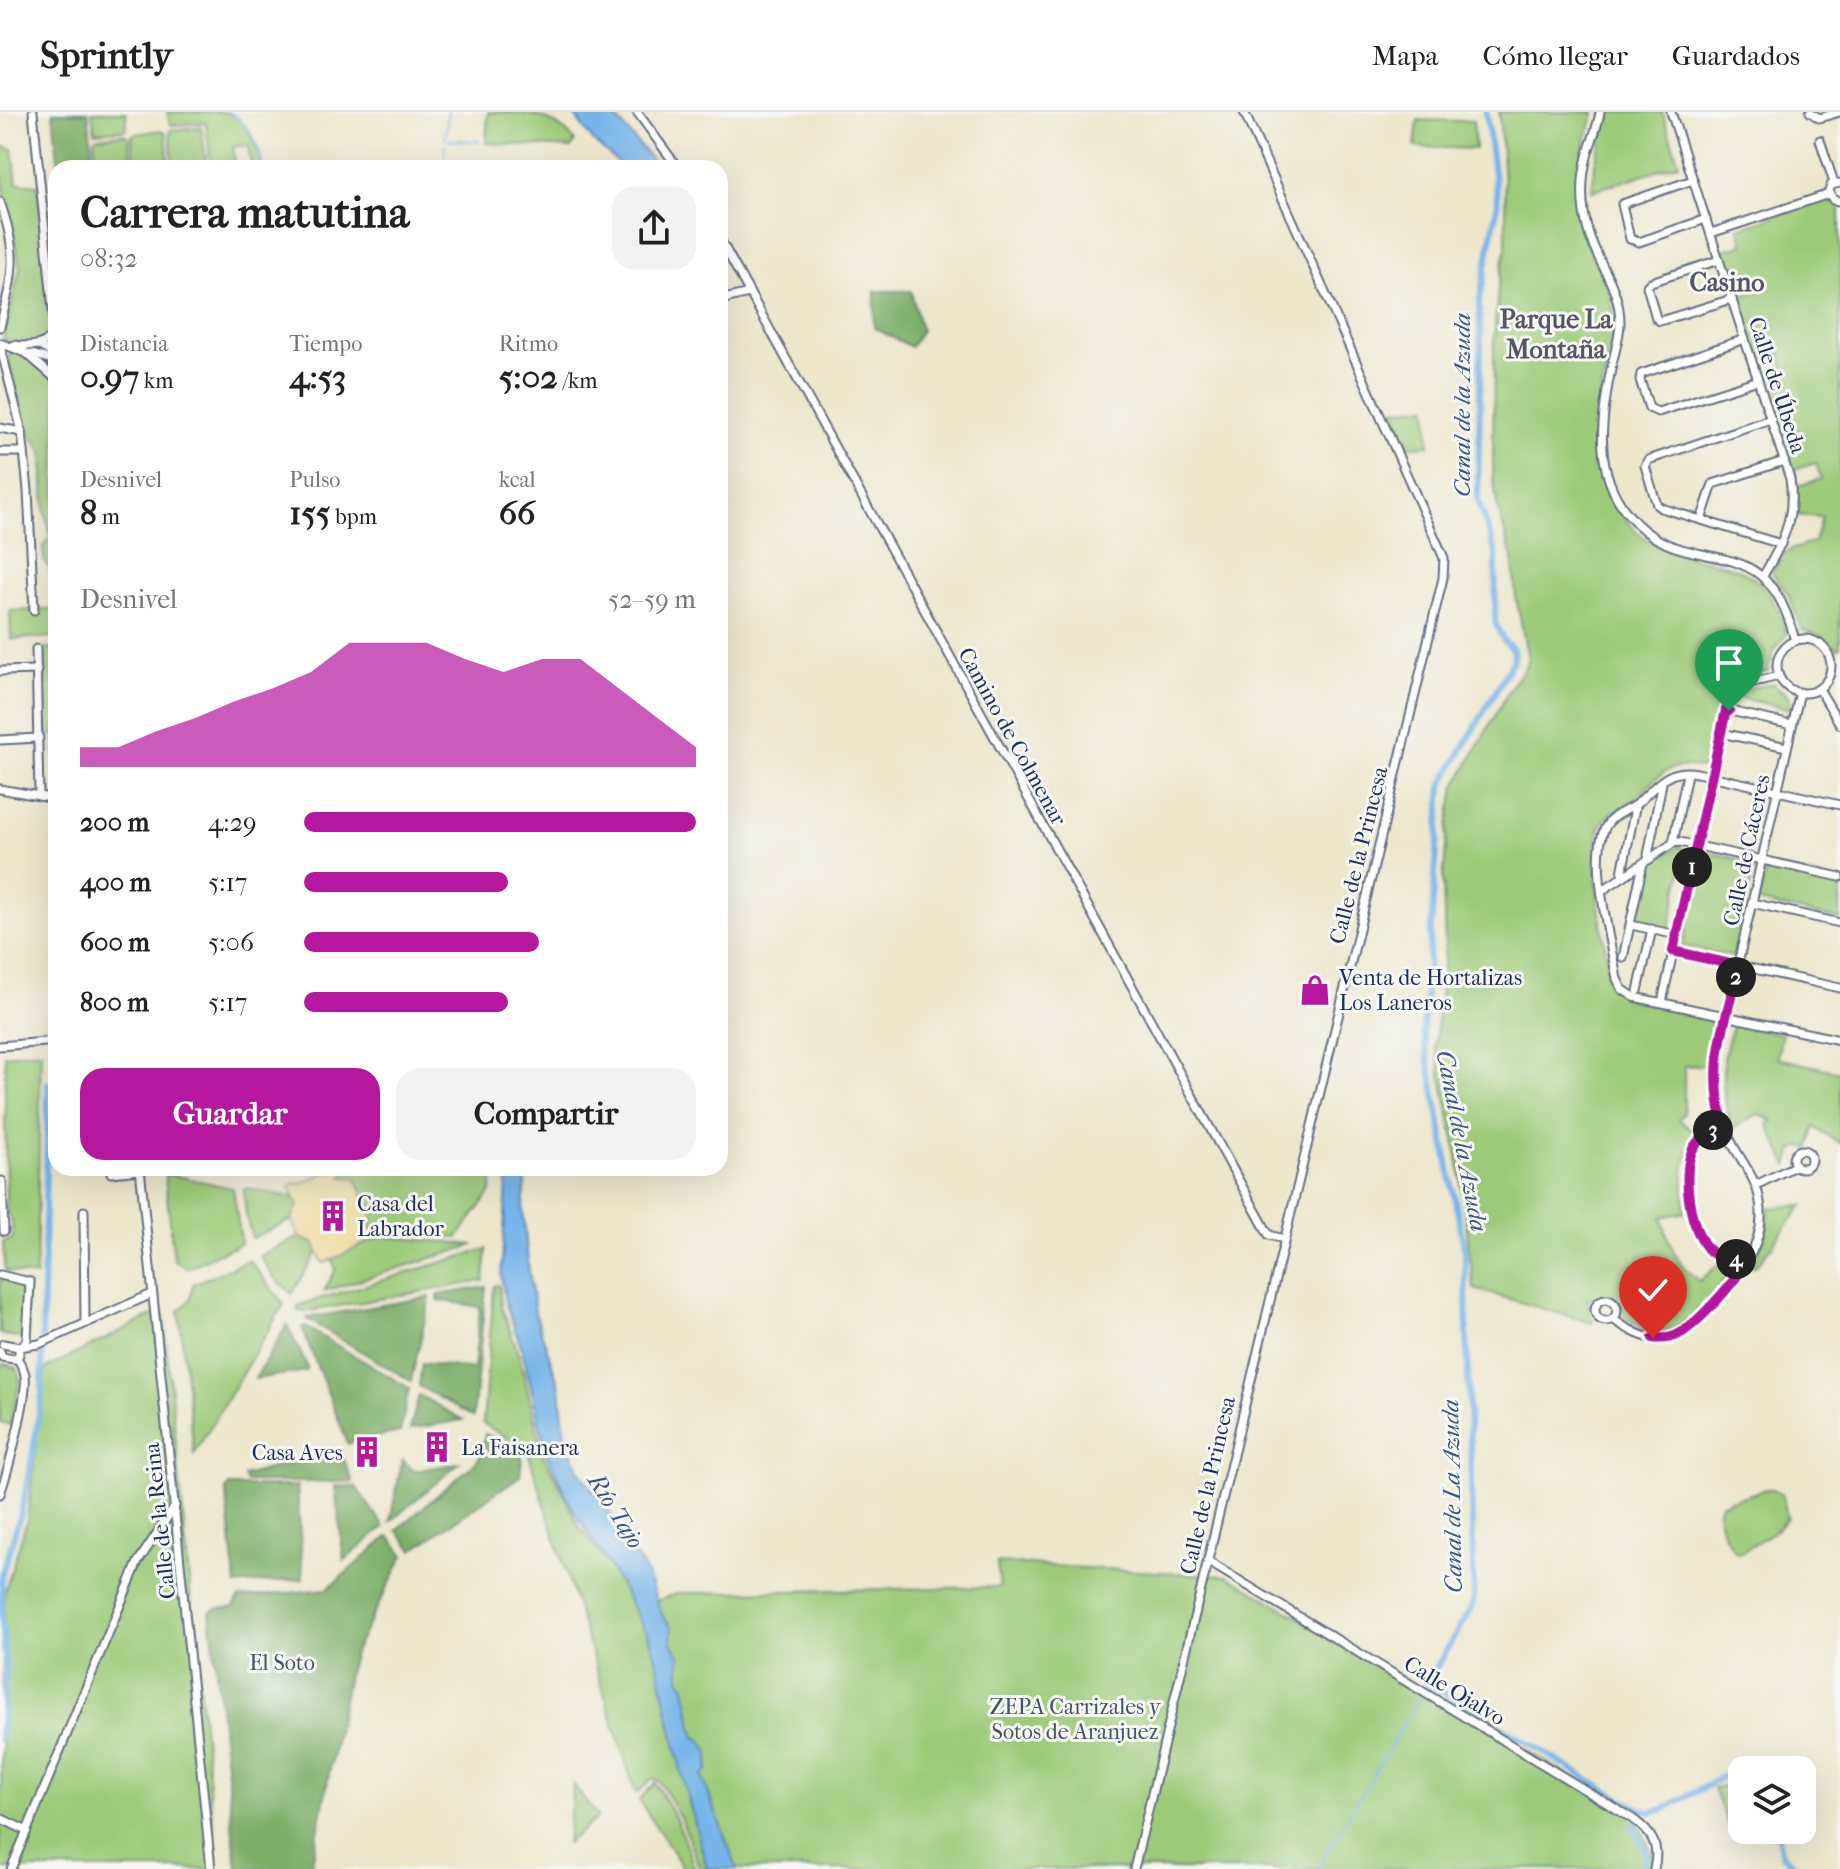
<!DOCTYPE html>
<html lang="es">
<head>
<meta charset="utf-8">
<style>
  :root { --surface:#fff; --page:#f2f2f2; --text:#222; --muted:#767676; --line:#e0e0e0; --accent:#b5179e }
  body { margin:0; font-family:"IM FELL French Canon",serif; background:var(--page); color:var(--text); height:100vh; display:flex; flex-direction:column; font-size:30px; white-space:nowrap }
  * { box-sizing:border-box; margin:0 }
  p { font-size:26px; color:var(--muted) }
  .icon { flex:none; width:44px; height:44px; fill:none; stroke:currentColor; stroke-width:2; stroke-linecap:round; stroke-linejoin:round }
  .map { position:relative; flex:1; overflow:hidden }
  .drawer { position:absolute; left:48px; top:48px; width:680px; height:1016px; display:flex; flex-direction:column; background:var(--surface); border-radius:24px; box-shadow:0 8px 32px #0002 }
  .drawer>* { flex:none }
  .tools { position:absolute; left:1728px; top:1644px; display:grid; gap:16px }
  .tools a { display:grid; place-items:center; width:88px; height:88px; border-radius:16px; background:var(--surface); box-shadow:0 8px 32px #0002; font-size:40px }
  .pin { position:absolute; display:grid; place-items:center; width:68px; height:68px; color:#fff; margin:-82px -34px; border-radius:50% 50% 50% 0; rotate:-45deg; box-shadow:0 0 8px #0007 }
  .pin .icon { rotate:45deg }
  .km { position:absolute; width:40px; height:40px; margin:-20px; border-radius:50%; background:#222; color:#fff; font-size:22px; line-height:40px; text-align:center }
  .round { display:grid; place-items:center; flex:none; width:84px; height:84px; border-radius:24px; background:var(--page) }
  .head { display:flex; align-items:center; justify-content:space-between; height:136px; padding:0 32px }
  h1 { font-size:44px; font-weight:700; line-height:60px }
  .metrics { display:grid; grid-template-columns:repeat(3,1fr); gap:12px; height:136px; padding:8px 32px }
  .metrics div { display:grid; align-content:center }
  .metrics b { font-size:34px; font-weight:700 }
  .metrics small { font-size:22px; font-weight:400 }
  .metrics p { font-size:22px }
  .chart { height:224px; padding:16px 32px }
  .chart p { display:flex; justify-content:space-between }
  .chart svg { width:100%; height:144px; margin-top:8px; fill:var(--accent); opacity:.7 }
  .action { display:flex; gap:16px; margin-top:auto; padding:16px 32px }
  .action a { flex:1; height:92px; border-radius:24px; background:var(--accent); color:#fff; font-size:32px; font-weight:700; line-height:92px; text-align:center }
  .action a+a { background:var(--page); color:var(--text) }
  ul { padding:0 32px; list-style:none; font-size:26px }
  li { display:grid; grid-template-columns:128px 96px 1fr; align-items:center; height:60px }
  li i { height:20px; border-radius:10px; background:var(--accent) }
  header { display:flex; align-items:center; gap:48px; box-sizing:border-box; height:112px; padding:0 40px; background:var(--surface); border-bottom:2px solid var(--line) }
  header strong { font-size:38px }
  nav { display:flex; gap:44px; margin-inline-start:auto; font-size:28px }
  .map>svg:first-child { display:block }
</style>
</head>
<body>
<header>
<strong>Sprintly</strong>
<nav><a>Mapa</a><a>Cómo llegar</a><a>Guardados</a></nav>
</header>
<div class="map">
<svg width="1840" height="1757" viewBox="0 0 1840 1757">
  <rect width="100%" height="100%" fill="#f6f6f2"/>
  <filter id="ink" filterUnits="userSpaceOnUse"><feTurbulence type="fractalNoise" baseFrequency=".0125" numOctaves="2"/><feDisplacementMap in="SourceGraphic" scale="16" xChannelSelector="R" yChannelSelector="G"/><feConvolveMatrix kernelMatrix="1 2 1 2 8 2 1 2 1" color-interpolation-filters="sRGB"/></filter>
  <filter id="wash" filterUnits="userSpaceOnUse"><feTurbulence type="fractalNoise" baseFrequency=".006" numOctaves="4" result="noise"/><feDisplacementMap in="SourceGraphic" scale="32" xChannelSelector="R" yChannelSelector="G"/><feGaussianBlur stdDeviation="1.8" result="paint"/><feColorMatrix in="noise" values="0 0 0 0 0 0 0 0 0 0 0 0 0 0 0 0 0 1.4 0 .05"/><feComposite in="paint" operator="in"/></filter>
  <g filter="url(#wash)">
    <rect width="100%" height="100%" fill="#ece6cb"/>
    <!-- green -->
    <g fill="#9cca78" stroke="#5c7c6b" stroke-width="2">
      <polygon points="92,0 126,0 127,16 124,18 95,20"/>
      <path d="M 167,0 C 185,0 208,0 225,0 C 247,5 259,36 261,56 L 251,52 L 248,34 L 237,34 L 233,36 L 235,56 L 211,56 L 206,11 L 171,13 Z"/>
      <path d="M 488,0 C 522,0 552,1 575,29 L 571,36 L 486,31 Z"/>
      <path d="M 1499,0 L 1594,0 C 1592,12 1587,23 1584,35 C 1576,64 1575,95 1584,124 C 1593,152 1612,174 1614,203 C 1616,222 1610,239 1606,257 C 1594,310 1588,369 1629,412 C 1686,473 1758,419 1787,522 L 1774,539 L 1768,559 L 1732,568 L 1724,574 L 1704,656 C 1696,656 1687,654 1679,655 C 1657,658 1647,679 1630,691 C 1620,699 1607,700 1601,713 C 1588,739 1604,852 1617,878 L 1630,888 L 1716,908 L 1709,953 L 1684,954 L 1684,1002 L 1679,1007 L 1697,1024 C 1680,1045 1683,1074 1686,1100 L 1662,1105 C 1668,1130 1677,1155 1700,1169 L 1720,1151 L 1731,1153 L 1733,1156 C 1721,1174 1684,1219 1662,1220 C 1650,1221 1637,1212 1626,1207 L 1618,1188 L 1609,1183 L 1587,1187 L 1593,1211 L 1474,1177 L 1459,1051 L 1435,933 L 1445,837 L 1443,767 L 1448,714 L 1455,676 L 1513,571 L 1524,558 L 1528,546 L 1516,485 L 1513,448 L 1498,396 L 1493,367 L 1494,229 L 1498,177 L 1506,136 L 1506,99 Z"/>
      <polygon points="1609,0 1662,0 1679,51 1592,79 1595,51"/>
      <polygon points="1418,8 1473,9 1475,37 1415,35"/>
      <polygon points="201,15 207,56 173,56 170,18"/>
      <polygon points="161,18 166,21 169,56 135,56 132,23"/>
      <polygon points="124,22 129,25 132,56 97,56 94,28 96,25"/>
      <polygon points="0,34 13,37 17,71 38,73 56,252 56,470 44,447 43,435 51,424 45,399 43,340 26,316 8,245 12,241 12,230 3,228 20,156 0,56"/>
      <polygon points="1826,88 1840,92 1840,535 1837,536 1819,523 1802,518 1789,484 1772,461 1782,441 1814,430 1822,405 1797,403 1797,374 1821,367 1816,351 1792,358 1762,264 1785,257 1780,242 1757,249 1736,186 1760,178 1755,163 1731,170 1721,139 1744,132 1739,116"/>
      <polygon points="1428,295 1429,333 1409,334 1394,297"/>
      <polygon points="56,497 56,525 11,527 10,499"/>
      <polygon points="56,536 56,668 55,623 44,623 41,537"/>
      <polygon points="1773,571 1790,586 1789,597 1736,585 1739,579"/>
      <polygon points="1680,734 1686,739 1669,818 1634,810 1646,754"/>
      <polygon points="1703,739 1755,751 1734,845 1683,834"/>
      <polygon points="1768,754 1840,770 1840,808 1758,790 1766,756"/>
      <path d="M 1737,912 L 1782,922 L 1777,946 L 1840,960 L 1840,1031 L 1814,1015 L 1809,1036 L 1801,1034 L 1793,1038 L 1788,1054 L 1768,1012 L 1773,1009 L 1758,1002 L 1733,1017 C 1720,983 1719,946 1734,913 Z"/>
      <polygon points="41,939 36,1165 5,1159 3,1130 13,1127 12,1109 6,1100 5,943"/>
      <polygon points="348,1056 494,1056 491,1080 457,1126 366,1116 342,1065"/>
      <polygon points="167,1062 233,1076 241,1131 187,1156 174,1148 165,1065"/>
      <polygon points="247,1076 294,1086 298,1093 292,1108 252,1126 246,1104 244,1078"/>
      <polygon points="1803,1093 1757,1153 1752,1155 1765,1124 1768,1096"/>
      <polygon points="381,1124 474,1133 324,1179 336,1157 331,1146"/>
      <polygon points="299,1125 315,1132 318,1139 292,1182 273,1164 260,1144"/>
      <polygon points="487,1137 484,1169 304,1200 297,1198 299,1193"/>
      <polygon points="249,1148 284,1192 194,1342 179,1199 190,1188 193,1172"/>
      <polygon points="0,1167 27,1173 24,1222 21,1226 0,1222"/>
      <polygon points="499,1173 501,1194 520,1246 544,1345 563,1379 578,1413 606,1449 634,1497 678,1481 1000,1475 997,1451 1228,1464 1633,1701 1656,1749 1654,1757 700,1757 681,1707 659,1669 652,1667 637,1681 635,1679 528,1340 483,1311 494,1174"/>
      <polygon points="163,1198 217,1757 0,1757 4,1482 27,1408 45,1257"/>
      <polygon points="6,1252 17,1256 20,1268 11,1313 0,1311 0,1254"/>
      <path d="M 1767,1377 L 1773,1377 L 1783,1384 L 1787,1406 L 1777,1417 L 1742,1440 L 1737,1441 C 1726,1427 1713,1408 1721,1391 Z"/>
      <polygon points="655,1671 677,1709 695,1757 684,1757 639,1688"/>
      <polygon points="573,1672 598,1705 567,1731"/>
      <polygon points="1728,1673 1742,1675 1740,1714 1729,1715 1713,1676"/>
    </g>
    <!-- forest -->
    <g fill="#7dae68" stroke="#4c6e63" stroke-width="2">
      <polygon points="53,0 88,0 94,56 59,56"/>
      <polygon points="875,179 911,179 921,218 911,235 874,216"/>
      <polygon points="486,1175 473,1305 419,1274 422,1251 474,1257 480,1195 438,1188 438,1183"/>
      <polygon points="430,1185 411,1269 307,1207 307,1206"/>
      <polygon points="287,1213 307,1254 307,1259 255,1267"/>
      <polygon points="304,1214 409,1276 400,1320 355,1329 348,1332 302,1216"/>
      <polygon points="419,1283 463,1308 410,1317"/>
      <polygon points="485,1322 520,1341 522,1346 520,1364 413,1438 397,1418 475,1351 480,1345"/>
      <polygon points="341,1341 353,1370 246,1370 244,1364 314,1345"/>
      <polygon points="402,1348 414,1359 459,1351 390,1410"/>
      <polygon points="229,1374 297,1374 303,1467 236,1473 226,1377"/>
      <polygon points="335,1374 356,1375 384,1415 344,1449"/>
      <polygon points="389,1424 404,1443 355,1538 349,1557 311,1757 237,1757 210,1500 214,1497 233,1495 239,1486 327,1477"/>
    </g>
    <!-- sand -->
    <polygon fill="#eeda9e" stroke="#84847e" stroke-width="2" points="336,1056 348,1056 342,1065 356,1066 373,1105 366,1116 381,1118 381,1124 325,1151 322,1150 315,1132 299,1125 292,1108 298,1093 290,1075 292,1072 301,1072"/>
    <!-- water -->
    <g fill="#76b4e9" stroke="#4872a4" stroke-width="2">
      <polygon points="572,0 611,0 659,56 624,56 593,29"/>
      <polygon points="508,1056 527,1056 523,1097 529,1161 535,1201 560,1276 565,1325 581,1362 619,1413 618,1417 624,1420 631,1429 626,1432 645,1457 662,1503 672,1516 671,1529 680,1544 680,1566 685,1575 695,1625 702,1628 709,1641 708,1658 702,1664 737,1757 707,1757 682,1663 657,1549 649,1525 609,1453 574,1399 547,1343 523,1241 505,1189 501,1163"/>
    </g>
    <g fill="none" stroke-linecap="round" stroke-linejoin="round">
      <!-- stream -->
      <g stroke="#76b4e9" stroke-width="2">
        <path d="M 229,0 C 250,14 260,31 263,56"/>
        <polyline points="445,27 448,0"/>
        <polyline points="449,28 472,29"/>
        <polyline points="474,29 480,30"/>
        <polyline points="443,56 445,33"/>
        <polyline points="1317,1757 1421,1583"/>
      </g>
      <!-- canal -->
      <g stroke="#76b4e9" stroke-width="6">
        <polyline points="42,1225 48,971"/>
        <polyline points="1435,1575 1431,1569 1431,1565 1471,1496 1474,1487 1465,1140 1423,920 1442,673 1514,547 1513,537 1503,528 1495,510 1496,441 1478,388 1481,232 1479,192 1498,91 1486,0"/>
        <polyline points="1425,1577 1429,1573 1435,1575 1593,1670"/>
        <polyline points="0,1628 6,1554 1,1503 2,1461 21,1401 31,1351 42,1282 42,1234"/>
        <polyline points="1596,1672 1641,1697 1638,1703"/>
        <polyline points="1641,1697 1651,1700 1662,1698 1726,1663 1742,1668"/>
        <polyline points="1633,1714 1647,1742 1643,1757"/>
        <polyline points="1776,1718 1782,1742 1798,1757"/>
      </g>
    </g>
  </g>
  <g filter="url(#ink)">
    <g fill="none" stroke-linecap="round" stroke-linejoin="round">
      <defs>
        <g id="minor">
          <polyline points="33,0 56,228"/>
          <polyline points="637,0 678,56"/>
          <path d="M 1600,0 C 1598,14 1592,27 1588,41 C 1581,66 1581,94 1588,119 C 1597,151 1620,175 1620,210 C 1620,226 1614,241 1611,257 C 1601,307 1593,360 1628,402 C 1686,474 1766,406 1795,529"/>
          <path d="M 1671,0 L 1790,367 C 1796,405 1782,433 1763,464"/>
          <polyline points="1810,0 1819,6 1840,0"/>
          <polyline points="1820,28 1834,71"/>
          <polyline points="1693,68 1622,92 1630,127 1639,130 1706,107"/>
          <polyline points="1840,71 1831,73 1829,79 1833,88 1840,89"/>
          <path d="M 0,90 C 19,144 13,161 0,215"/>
          <polyline points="1711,121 1829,82"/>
          <polyline points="720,127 1269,1123 1284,1127"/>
          <polyline points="1719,148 1651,170 1647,174 1656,206 1660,209 1732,187"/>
          <polyline points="720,188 749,181"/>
          <polyline points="1745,227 1641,262 1640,268 1649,296 1658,300 1758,268"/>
          <polyline points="0,231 26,241 56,267"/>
          <polyline points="0,233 22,320 28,378 34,498"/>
          <path d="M 14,233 C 31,235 44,235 55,221"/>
          <polyline points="39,234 56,243"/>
          <polyline points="32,242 52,248 56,245"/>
          <polyline points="1771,307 1648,348 1645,354 1657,393 1661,396 1781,432"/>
          <polyline points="0,316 22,320"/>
          <polyline points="0,340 24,340"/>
          <polyline points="1701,408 1713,372 1784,349"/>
          <circle cx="1804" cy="554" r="27"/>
          <polyline points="36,537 39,684"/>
          <polyline points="0,559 37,558"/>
          <polyline points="1819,577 1840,612"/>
          <polyline points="1726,598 1792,613"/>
          <polyline points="1721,621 1787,635"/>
          <polyline points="0,628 39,626"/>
          <polyline points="0,677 56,687"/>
          <path d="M 1840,693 L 1697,661 C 1670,656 1658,671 1640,689 C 1630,699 1613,701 1606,714 C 1588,744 1611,832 1617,867 L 1622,877 L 1634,885 L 1840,928"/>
          <polyline points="1673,731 1687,662"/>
          <polyline points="1650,747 1648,743 1662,671"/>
          <polyline points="1624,764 1622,761 1635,696"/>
          <polyline points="1603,778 1673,731 1680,730 1840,765"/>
          <polyline points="1752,791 1840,811"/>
          <polyline points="1631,813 1677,823"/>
          <polyline points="1673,839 1840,876"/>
          <polyline points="1623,846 1643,751"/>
          <polyline points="1638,879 1652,817"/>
          <polyline points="1662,890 1730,582 1738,574 1779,564"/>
          <polyline points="0,934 56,929"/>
          <path d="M 1724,1014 C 1712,1019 1701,1024 1694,1035 C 1680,1058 1690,1122 1711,1140 C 1720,1149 1734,1147 1746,1150"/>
          <circle cx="1802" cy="1047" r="9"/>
          <polyline points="140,1056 211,1757"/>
          <polyline points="111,1061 140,1058"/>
          <polyline points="0,1069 2,1069 4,1119"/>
          <polyline points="1756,1073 1795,1054"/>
          <polyline points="84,1099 85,1211"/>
          <polyline points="0,1163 30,1170 27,1227 23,1234"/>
          <circle cx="1606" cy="1198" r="11"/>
          <path d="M 1613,1207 C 1626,1217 1646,1228 1663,1227 C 1680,1226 1692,1212 1703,1200 C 1732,1172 1768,1135 1760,1090 C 1757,1069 1745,1054 1734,1035 C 1717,1004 1713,970 1719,935 L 1800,580"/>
          <polyline points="19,1235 39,1232 152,1182"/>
          <polyline points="0,1239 2,1245 14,1247 19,1243 19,1235 3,1232"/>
          <path d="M 0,1382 C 8,1359 28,1285 25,1263 C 24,1256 20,1251 17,1246"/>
          <path d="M 1207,1449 L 1633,1707 C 1652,1721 1660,1733 1654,1757"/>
          <polyline points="0,1706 27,1719"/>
          <polyline points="11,1757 138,1450 175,1394"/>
          <polyline points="1134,1757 1443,466 1444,446 1244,0"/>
        </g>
      </defs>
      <!-- minor casing -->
      <use href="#minor" stroke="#646f84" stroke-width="11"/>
      <!-- minor -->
      <use href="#minor" stroke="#fff" stroke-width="7"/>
    </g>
  </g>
  <g fill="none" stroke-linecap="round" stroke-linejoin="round" filter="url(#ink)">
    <defs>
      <path id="route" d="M 1653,1226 C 1661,1227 1669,1227 1677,1223 C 1697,1213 1735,1170 1746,1150 C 1734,1146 1721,1149 1711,1140 C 1690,1122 1680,1059 1694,1035 C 1701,1024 1712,1019 1724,1014 C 1707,955 1725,911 1739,854 L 1673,839 L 1726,598 L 1729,599"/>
    </defs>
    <!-- route casing -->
    <use href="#route" stroke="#fff" stroke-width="16"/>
    <!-- route -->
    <use href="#route" stroke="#b5179e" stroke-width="10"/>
  </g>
  <!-- icons -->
  <defs>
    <symbol id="shop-bare" viewBox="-9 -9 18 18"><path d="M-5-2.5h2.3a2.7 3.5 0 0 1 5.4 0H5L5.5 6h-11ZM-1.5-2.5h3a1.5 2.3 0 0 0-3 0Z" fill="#b5179e" stroke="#f6f6f2" stroke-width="2.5" paint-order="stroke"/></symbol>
    <symbol id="building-bare" viewBox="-9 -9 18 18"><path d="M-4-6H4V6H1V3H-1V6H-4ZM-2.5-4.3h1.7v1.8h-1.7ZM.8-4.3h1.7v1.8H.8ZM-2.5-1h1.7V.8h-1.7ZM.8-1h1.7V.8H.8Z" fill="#b5179e" stroke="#f6f6f2" stroke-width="2.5" paint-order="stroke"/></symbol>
  </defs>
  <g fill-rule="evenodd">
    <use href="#shop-bare" x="1293" y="856" width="44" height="44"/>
    <use href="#building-bare" x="311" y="1082" width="44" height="44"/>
    <use href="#building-bare" x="415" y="1313" width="44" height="44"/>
    <use href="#building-bare" x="345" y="1318" width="44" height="44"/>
  </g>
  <g text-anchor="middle" stroke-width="6" stroke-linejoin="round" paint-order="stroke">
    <!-- street labels -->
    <g font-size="22" fill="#1b2f5e" stroke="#f6f6f2">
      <text transform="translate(1778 273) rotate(72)" y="8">Calle de Úbeda</text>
      <text transform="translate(1013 624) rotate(61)" y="8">Camino de Colmenar</text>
      <text transform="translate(1746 738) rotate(-78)" y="8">Calle de Cáceres</text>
      <text transform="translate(1358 743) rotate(-76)" y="8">Calle de la Princesa</text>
      <text transform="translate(1207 1373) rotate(-77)" y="8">Calle de la Princesa</text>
      <text transform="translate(159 1409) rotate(-96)" y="8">Calle de la Reina</text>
      <text transform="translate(1455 1578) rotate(31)" y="8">Calle Ojalvo</text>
    </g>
    <!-- poi labels -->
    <g font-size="22" fill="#1b2f5e" stroke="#f6f6f2" text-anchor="start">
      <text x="1339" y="873">Venta de Hortalizas<tspan x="1339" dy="25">Los Laneros</tspan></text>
      <text x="357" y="1099">Casa del<tspan x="357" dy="25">Labrador</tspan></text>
      <text x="461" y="1343">La Faisanera</text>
      <text x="343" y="1348" text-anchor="end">Casa Aves</text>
    </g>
    <!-- park labels -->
    <g font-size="22" fill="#3b5664" stroke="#f6f6f2">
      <text x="282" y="1558">El Soto</text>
      <text x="1075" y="1602">ZEPA Carrizales y<tspan x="1075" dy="25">Sotos de Aranjuez</tspan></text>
    </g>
    <!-- water labels -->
    <g font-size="24" font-style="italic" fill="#365788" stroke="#f6f6f2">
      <text transform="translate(1462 293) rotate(-90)" y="8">Canal de la Azuda</text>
      <text transform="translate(1462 1029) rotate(79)" y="8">Canal de la Azuda</text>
      <text transform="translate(1452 1384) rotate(-91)" y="8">Canal de La Azuda</text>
      <text transform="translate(616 1399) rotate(58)" y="8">Río Tajo</text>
    </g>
    <!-- quarter labels -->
    <g font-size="26" font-weight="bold" fill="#545666" stroke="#f6f6f2">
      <text x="1727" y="179">Casino</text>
      <text x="1556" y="216">Parque La<tspan x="1556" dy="30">Montaña</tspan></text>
    </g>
  </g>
</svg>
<div class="tools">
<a><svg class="icon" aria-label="layers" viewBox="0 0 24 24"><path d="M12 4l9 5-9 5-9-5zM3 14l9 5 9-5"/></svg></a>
</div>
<div class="pin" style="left:1729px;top:599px;background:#1e9e55"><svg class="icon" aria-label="arrive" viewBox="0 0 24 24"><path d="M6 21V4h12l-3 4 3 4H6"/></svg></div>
<div class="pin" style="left:1653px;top:1226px;background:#d93025"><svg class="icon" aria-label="check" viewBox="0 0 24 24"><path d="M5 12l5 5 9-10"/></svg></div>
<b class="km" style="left:1692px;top:755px">1</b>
<b class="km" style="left:1736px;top:865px">2</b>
<b class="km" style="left:1713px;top:1018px">3</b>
<b class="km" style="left:1736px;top:1147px">4</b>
<section class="drawer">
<div class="head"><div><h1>Carrera matutina</h1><p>08:32</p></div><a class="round"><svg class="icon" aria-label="share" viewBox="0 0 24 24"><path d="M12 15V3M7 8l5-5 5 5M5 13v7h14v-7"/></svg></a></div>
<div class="metrics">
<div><p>Distancia</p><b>0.97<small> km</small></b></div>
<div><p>Tiempo</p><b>4:53</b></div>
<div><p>Ritmo</p><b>5:02<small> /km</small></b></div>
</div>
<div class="metrics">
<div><p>Desnivel</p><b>8<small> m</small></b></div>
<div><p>Pulso</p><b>155<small> bpm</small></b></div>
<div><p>kcal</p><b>66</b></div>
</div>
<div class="chart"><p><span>Desnivel</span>52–59 m</p>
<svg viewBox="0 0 160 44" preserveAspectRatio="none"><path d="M0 44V38L10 38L20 33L30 29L40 24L50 20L60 15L70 6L80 6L90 6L100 11L110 15L120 11L130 11L140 20L150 29L160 38V44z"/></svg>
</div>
<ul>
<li><b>200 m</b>4:29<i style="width:100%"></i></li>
<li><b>400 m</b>5:17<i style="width:52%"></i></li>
<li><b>600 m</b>5:06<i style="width:60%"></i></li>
<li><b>800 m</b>5:17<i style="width:52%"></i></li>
</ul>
<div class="action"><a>Guardar</a><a>Compartir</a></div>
</section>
</div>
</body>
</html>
